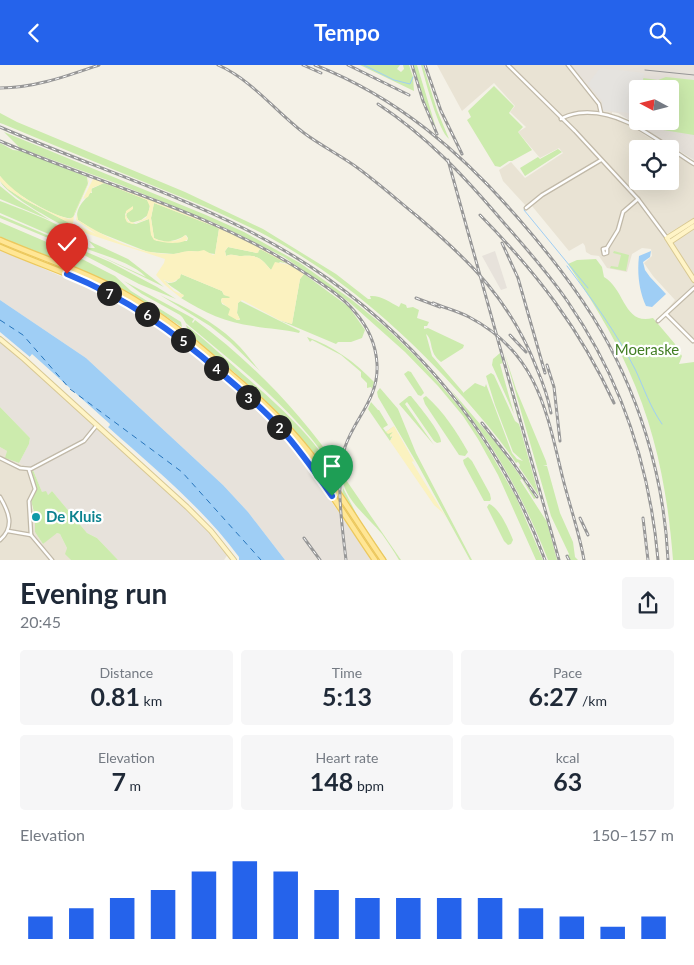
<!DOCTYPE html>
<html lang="en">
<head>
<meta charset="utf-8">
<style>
  :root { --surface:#fff; --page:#f6f6f7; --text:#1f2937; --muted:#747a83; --accent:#2563eb }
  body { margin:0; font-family:Lato,sans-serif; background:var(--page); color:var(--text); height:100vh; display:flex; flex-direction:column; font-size:19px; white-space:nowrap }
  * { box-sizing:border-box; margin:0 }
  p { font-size:16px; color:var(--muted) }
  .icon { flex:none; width:28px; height:28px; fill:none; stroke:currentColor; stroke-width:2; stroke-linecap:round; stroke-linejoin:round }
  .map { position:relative; height:495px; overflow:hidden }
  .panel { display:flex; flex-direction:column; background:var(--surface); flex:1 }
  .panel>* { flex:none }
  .needle { width:32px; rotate:277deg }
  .controls { position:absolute; left:629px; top:15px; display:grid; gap:10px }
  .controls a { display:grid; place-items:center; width:50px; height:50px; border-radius:5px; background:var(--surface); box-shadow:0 5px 20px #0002; font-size:25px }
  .pin { position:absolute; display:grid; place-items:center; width:42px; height:42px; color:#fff; margin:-51px -21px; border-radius:50% 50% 50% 0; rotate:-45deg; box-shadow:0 0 5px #0007 }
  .pin .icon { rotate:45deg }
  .km { position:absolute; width:25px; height:25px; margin:-12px; border-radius:50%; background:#222; color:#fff; font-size:14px; line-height:25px; text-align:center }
  .round { display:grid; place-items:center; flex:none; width:52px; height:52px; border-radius:5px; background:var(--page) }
  .head { display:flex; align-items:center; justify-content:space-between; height:85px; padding:0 20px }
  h1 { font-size:28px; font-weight:700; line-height:38px }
  .metrics { display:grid; grid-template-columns:repeat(3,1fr); gap:8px; height:85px; padding:5px 20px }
  .metrics div { display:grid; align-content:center; border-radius:5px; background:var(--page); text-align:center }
  .metrics b { font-size:25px; font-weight:700 }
  .metrics small { font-size:14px; font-weight:400 }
  .metrics p { font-size:14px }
  .chart { height:140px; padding:10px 20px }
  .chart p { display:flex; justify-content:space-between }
  .chart svg { width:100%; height:90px; margin-top:5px; stroke:var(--accent); stroke-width:6 }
  header { display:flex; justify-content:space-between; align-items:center; height:65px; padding:0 20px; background:var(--accent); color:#fff; font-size:22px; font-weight:700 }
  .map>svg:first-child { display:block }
</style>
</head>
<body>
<header><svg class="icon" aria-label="back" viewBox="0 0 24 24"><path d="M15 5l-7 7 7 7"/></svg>Tempo<svg class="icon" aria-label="search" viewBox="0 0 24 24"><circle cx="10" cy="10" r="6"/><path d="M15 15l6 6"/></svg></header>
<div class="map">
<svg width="694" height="495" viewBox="0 0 694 495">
  <rect width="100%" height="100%" fill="#f4f1e7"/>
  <!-- residential -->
  <g fill="#e9e3d4">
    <polygon points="437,0 571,0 601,37 603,46 612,47 611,52 624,57 667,84 638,84 638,116 670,116 670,86 694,100 694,153 667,169 673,177 694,164 694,276 674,258 665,247 675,235 653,211 644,198 652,191 651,184 642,183 632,189 627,207 607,203 599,191 591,190 586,187 585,181 583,178 569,186 532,141 529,144 526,141 503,116 499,105 511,97 525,113 563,88 559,83 540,93 518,67 526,62 510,47 515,41 494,18 462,46"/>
    <polygon points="0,382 7,386 6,393 31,403 33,405 31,407 36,424 31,434 31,438 35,451 35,467 43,479 53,470 57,468 60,469 67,483 66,489 71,495 0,495"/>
  </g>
  <!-- industrial -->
  <g fill="#e7e2db" fill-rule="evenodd">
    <path d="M 571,0 L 694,0 L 694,95 L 618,48 L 603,46 L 601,37 ZM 638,24 L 670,24 L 670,56 L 638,56 Z"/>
    <polygon points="0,185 112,233 173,269 236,323 271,356 301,393 372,495 285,495 248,447 223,420 86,293 0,235"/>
    <polygon points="495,186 507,223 501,225 482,191"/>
    <polygon points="0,276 12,285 202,459 228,489 224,495 118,495 97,473 87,468 52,426 48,430 42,427 33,405 19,398 29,379 30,373 0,342"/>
  </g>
  <!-- green -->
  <g fill="#ccebad">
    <polygon points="360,0 400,0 397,4 401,7 404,4 403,0 409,0 413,12 414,26"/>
    <polygon points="413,0 417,0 436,63 424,35"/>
    <path d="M 421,0 L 423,0 L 437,45 L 449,74 C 438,65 426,17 421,0 Z"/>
    <polygon points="666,12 694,15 694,70 657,64 643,56 670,56 670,24 642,24 643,13 658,15"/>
    <polygon points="494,21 514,41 509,48 523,62 518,67 532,85 512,96 509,96 500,102 495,101 467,55 471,52 468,46"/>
    <path d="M 0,48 L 17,57 L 185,127 L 263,164 L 336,209 L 368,234 L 371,234 L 370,231 C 380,230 390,237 399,242 L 401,238 L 406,240 L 407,243 L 413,242 L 419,245 L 417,253 L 429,257 L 427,261 L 424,261 L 424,264 L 428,263 L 464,280 L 463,283 L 441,297 C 428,287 434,276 426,269 L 432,291 L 463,327 L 463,328 L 475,318 L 485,322 L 486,319 L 512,388 L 517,394 L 523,396 L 513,387 L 495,340 L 486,311 L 491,308 L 494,310 L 515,356 L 519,359 L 539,431 L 519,402 L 520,400 L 518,397 L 516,398 C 501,375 482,354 464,333 C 407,269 343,212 267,171 C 229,151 189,135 149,119 C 100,99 51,79 3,59 L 0,58 Z"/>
    <polygon points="4,67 206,150 244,167 300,198 352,235 385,262 414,290 440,319 465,349 487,382 516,432 543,495 536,495 498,410 478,374 463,351 438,321 405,287 349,237 284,192 242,171 217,159 121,120 20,83"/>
    <path d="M 0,78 L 13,85 L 22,86 L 87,112 L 88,119 L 73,153 C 61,156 24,133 13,125 C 8,121 4,116 0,111 Z"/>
    <polygon points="558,84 562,87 525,111 520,103 538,92 540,94"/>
    <path d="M 0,116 L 8,124 L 23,134 L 72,159 L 80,169 C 61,160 8,132 0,116 Z"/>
    <path d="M 104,118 L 147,135 L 150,140 L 148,150 L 141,155 L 131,158 L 126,151 L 127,148 L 131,145 L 132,142 L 125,149 L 127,157 L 136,159 L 149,154 C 152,161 148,171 157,176 L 187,176 L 188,173 L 186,170 C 177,176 164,179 154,173 L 151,153 L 154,138 L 216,162 L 219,164 L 215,189 L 191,186 L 174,189 L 148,187 L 95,166 L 78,155 C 74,144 85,135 90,128 L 92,128 L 91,124 Z"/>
    <polygon points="0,121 16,134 50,155 0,134"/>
    <path d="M 0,136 C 28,147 69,160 89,183 L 95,183 L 89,176 L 128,194 L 164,222 L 94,188 L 146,212 C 130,196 101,190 79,181 C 52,171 26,159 0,148 Z"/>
    <polygon points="0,150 110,197 157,222 176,234 139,219 65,180 0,153"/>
    <polygon points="0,157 63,184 105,206 115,211 131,226 181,257 182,262 145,238 108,218 64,197 0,173"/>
    <path d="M 228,182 L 257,188 L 260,184 L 289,199 L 280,197 L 271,205 C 261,193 258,190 242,191 C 236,191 232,188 226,191 L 225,186 Z"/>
    <polygon points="614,186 629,190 626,206 610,203 611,201 618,202 621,190 613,188"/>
    <path d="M 596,194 L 602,202 L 604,212 C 625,224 624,261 653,253 L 675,279 L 682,291 L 679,299 L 694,297 L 694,495 L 673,495 C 668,429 656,365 628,304 C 612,267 590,233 568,199 L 577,195 Z"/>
    <polygon points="49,197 79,208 130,233 191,275 270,348 267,348 149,249 49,200"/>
    <path d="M 164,202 L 165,206 L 162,213 L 168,218 C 178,218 177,214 181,209 L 222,226 L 224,230 L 230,231 L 230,233 L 222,233 L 221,235 L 222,239 L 230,243 L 233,252 L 237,255 L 240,255 L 237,248 L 238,238 L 240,236 L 300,266 L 299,268 C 284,264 269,264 253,261 C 227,258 203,247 181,233 L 184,231 C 175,222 167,222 161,209 Z"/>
    <polygon points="304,209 349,242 365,265 362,273 351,277 338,277 336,279 279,255 292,259 300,214"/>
    <path d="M 124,216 L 187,250 L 194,254 L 192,257 L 193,258 L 195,255 C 251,296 300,347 340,405 L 339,413 C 302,350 242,305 187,259 C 184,256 184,253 180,250 L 142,229 Z"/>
    <path d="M 160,230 C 186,243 213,256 234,276 C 244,285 251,296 260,306 L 230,277 L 210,261 Z"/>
    <path d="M 186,260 C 203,273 219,288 236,303 C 267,331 335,386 340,429 C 322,404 305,378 285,356 C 256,324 221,296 189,269 Z"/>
    <path d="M 307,272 C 333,281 355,297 374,317 L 372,324 L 371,322 L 367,323 L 367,318 L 361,312 L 361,307 L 341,290 L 316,277 L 312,275 L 310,277 Z"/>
    <polygon points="504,287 516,324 546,396 547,400 543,400 547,401 560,448 573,477 575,492 578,495 570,495 568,490 569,489 551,451"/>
    <polygon points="500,288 517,347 519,353 518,354 503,298 500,299 514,349 492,300 493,294"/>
    <polygon points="408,306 411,307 423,326 424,328 421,331 418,330 404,309"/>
    <polygon points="380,323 398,344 416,388 472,495 470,495 418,400 378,332 377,327"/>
    <path d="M 451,325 L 497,379 L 536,433 L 534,434 L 522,414 L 520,415 L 547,457 L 557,495 L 548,495 C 532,454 513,415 489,378 C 477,360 463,343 451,325 Z"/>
    <path d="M 409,331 L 411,331 C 418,340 442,368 441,377 L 437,378 L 434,376 L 407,337 L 405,339 L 434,380 L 399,339 Z"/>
    <path d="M 426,331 C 443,346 457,367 468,387 L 465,391 L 459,390 L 425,339 L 423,333 Z"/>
    <polygon points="371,337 378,345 379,345 388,360 383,363 386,367 393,362 392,364 393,370 390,376 368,344"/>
    <polygon points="0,342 30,373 29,379 19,398 5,393 7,386 0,382"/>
    <polygon points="468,392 472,396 490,429 491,434 490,436 484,436 464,399 463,395"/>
    <polygon points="33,405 42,427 46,426 48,430 52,426 87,468 97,473 118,495 71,495 65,489 67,483 60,469 57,468 43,479 35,467 35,451 31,435 35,427 31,408"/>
    <path d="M 342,409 L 401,495 L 399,495 C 394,486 388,478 382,469 C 368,452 342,433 342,409 Z"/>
    <polygon points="343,423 359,454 387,495 385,495 342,430"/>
    <path d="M 489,439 C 499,442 509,465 513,475 L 511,479 L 508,480 L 504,476 L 487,442 Z"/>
  </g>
  <!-- sand -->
  <g fill="#fbf2c0" fill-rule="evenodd">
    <path d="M 0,111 C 17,131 43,146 69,154 L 73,152 L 88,119 L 88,115 L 85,111 L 89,116 L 74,149 L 73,160 L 23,134 L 8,124 L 0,116 Z"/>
    <path d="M 93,114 L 96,114 C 167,141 241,165 304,209 L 300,214 L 292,259 L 279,255 L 242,235 L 238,238 L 237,248 L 240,254 L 237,255 L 228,250 L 230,244 L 221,237 L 222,233 L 229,233 L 230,232 L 224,230 L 222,226 L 181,209 L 180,213 C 171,218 173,219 163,214 L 174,226 L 184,230 L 181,233 L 165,220 L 156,210 L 164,198 L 165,194 L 85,168 L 79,161 L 96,169 L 76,155 L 77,149 L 78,155 C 105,172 140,190 173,189 C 178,189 183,186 189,186 C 195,186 197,187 204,185 L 213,190 L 215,189 L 219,164 L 216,162 L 154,138 L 151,153 L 154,173 C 163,178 178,178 185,170 L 188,174 C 181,180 163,178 154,175 L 151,170 L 149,154 L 132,159 L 127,157 L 125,153 L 126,146 L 133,141 L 133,144 L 126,149 L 128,156 L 135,158 L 146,153 L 150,142 L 147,135 L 104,118 L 92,123 L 91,128 L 90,128 L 88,132 L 83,134 ZM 228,182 L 257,188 L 259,187 L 258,186 L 260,184 L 289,200 L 275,197 L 271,205 C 261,193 258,190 242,191 C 236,191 232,188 226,191 L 225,186 Z"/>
    <polygon points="394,361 415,398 413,396 412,397 447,454 442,447 434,440 390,376 393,371 390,372 390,370 393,367 388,369 386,367"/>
  </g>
  <!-- parking -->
  <polygon fill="#e5e3df" points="600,3 644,8 642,24 638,24 636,49 603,45 602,36 588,19"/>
  <!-- water -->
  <g fill="#9fcef5">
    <path d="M 651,186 L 650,192 L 643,197 L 645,205 L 650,212 L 666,229 L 652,242 L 646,241 C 639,226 637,208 639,191 Z"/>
    <path d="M 0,235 L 86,293 L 223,420 L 248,447 L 285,495 L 239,495 L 239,492 C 203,443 154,403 108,362 L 110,360 L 32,290 L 30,292 L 0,267 Z"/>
  </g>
  <!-- pier -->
  <polygon fill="#f4f1e7" points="32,289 110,359 108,362 70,325 32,293 29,293"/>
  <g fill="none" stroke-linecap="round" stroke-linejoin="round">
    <!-- stream -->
    <g stroke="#9fcef5" stroke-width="1">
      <polyline points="364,0 394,15 410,19 413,12"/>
      <polyline points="524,145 588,223"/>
      <path d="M 567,201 C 592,234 616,267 635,304 C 644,323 650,342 662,359"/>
    </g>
    <!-- ferry -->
    <polyline stroke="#2775bc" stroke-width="1" stroke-dasharray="6 5" stroke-linecap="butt" points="0,255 23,270 70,324 182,407 261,495"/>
    <defs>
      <g id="minor">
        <polyline points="508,0 575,66 638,134 667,173"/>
        <polyline points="568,0 599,39 601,48"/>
        <path d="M 561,54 C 567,50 573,49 579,48 C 622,43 659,77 694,99"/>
        <polyline points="526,143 542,130 601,95"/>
        <polyline points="607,183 607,188 604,189 603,184 607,183 618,165 623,147 638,134"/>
        <polyline points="666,249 693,276"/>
        <polyline points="658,256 694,223"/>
        <polyline points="0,393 20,403 31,404 84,376 97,360"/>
        <polyline points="29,405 35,424 29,436 31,470"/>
        <path d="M 0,432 C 9,447 15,462 0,475"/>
        <polyline points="8,466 31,470"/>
        <polyline points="31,470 52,495"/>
      </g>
      <g id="secondary">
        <polyline points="694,156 667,173 694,215"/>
        <polyline points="670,177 694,161"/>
        <polyline points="0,274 24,294 187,442 211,466 234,495"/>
      </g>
      <g id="primary">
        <path d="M 0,175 C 39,192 81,205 118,225 C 163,250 195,277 233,311 C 260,334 286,358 308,386 C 335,420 358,459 383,495"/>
        <path d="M 0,182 C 41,200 83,213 122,234 C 161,256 194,284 228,314 C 253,336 278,359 300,386 C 327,420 350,459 375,495"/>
      </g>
    </defs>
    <!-- minor casing -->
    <use href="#minor" stroke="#c1b9a8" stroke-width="5"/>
    <!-- secondary casing -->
    <use href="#secondary" stroke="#d8c893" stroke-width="6"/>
    <!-- primary casing -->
    <use href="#primary" stroke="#ecc85d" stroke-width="7"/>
    <!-- minor -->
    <use href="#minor" stroke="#fff" stroke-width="2.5"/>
    <!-- secondary -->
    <use href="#secondary" stroke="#fff4c6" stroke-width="4"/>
    <!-- primary -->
    <use href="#primary" stroke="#ffe695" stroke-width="4.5"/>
    <!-- tram -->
    <polyline stroke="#979797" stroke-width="1" points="645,5 694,10"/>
    <defs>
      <g id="rail">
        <path d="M 218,0 C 252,15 275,46 304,68 C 320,80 338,89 355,101 C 376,116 396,134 417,151 C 471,197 511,236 537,304 C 543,318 548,332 551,348"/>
        <polyline points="303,0 321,8"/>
        <path d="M 315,0 C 397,32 461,87 518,153 C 545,184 571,217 593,252 C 638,325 664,410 668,495"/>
        <polyline points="348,0 409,30"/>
        <polyline points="412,0 423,36 437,69"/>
        <polyline points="425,0 441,46 462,89"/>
        <path d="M 0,23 C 34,23 67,11 99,0"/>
        <path d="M 378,39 C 428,72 465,112 504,158 C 526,183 549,209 568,237 C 621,314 650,403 658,495"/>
        <path d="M 0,62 C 81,97 166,125 245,164 C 383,233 492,350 545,495"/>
        <path d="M 0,76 C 102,120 212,147 305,208 C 322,219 342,231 355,247 C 368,262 376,280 377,299 C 379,334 355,352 345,382 C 335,416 342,460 346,495"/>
        <polyline points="448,95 559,495"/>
        <path d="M 480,150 C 537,208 580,264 614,338"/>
        <polyline points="502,178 518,213 545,308"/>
        <polyline points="416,233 440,242"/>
        <path d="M 433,238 C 445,243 458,246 469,252 C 536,287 546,343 562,410 C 569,439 579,466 584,495"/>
        <polyline points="510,270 526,287"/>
        <polyline points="547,300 554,322 560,376"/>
        <polyline points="482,358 511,395 537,432"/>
        <polyline points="580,453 588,470"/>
        <polyline points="643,453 648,495"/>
        <polyline points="304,473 320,495"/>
        <polyline points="567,491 569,495"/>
      </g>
    </defs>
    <!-- rail casing -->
    <use href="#rail" stroke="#979797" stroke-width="3"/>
    <!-- rail -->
    <use href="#rail" stroke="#fff" stroke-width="1" stroke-dasharray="4" stroke-linecap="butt"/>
  </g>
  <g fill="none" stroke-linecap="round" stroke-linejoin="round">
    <defs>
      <path id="route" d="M 67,209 C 126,233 172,265 220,307 C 241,325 263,343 281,364 C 300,385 316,408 332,431"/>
    </defs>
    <!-- route casing -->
    <use href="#route" stroke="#fff" stroke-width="10"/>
    <!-- route -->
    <use href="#route" stroke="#2563eb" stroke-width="6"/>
  </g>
  <!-- markers -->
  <circle fill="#0f9aa8" stroke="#fff" stroke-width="2" cx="36" cy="452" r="5"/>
  <g text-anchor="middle" stroke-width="4.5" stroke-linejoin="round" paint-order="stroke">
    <!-- park labels -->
    <g font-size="15" fill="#427e24" stroke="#fff">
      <text x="647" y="290">Moeraske</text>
    </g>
    <!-- culture labels -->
    <g font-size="15" font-weight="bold" fill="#0d838f" stroke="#fff" text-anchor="start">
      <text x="46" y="457">De Kluis</text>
    </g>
  </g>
</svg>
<div class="controls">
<a><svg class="needle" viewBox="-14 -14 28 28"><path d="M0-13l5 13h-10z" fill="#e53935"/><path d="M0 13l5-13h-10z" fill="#747a83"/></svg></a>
<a><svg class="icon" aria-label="locate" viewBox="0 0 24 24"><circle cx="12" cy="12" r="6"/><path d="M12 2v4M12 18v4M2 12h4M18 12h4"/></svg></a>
</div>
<div class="pin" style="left:332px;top:431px;background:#1e9e55"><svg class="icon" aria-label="arrive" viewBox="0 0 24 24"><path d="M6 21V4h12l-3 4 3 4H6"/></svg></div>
<div class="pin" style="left:67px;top:209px;background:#d93025"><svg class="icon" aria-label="check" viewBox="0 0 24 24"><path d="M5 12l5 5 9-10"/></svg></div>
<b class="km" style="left:279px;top:362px">2</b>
<b class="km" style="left:248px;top:332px">3</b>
<b class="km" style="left:216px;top:303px">4</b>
<b class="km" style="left:183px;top:275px">5</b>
<b class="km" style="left:147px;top:249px">6</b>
<b class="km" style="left:109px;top:228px">7</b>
</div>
<section class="panel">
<div class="head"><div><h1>Evening run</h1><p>20:45</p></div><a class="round"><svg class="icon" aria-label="share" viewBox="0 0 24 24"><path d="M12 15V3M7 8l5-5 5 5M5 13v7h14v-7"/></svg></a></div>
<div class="metrics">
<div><p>Distance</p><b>0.81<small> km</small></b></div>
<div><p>Time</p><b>5:13</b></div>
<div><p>Pace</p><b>6:27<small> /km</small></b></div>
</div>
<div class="metrics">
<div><p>Elevation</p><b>7<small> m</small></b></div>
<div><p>Heart rate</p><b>148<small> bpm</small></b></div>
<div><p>kcal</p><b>63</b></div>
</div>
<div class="chart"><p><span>Elevation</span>150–157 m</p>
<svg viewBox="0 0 160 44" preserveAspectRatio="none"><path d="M5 44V33M15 44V29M25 44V24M35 44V20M45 44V11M55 44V6M65 44V11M75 44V20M85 44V24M95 44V24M105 44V24M115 44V24M125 44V29M135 44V33M145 44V38M155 44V33"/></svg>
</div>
</section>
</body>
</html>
